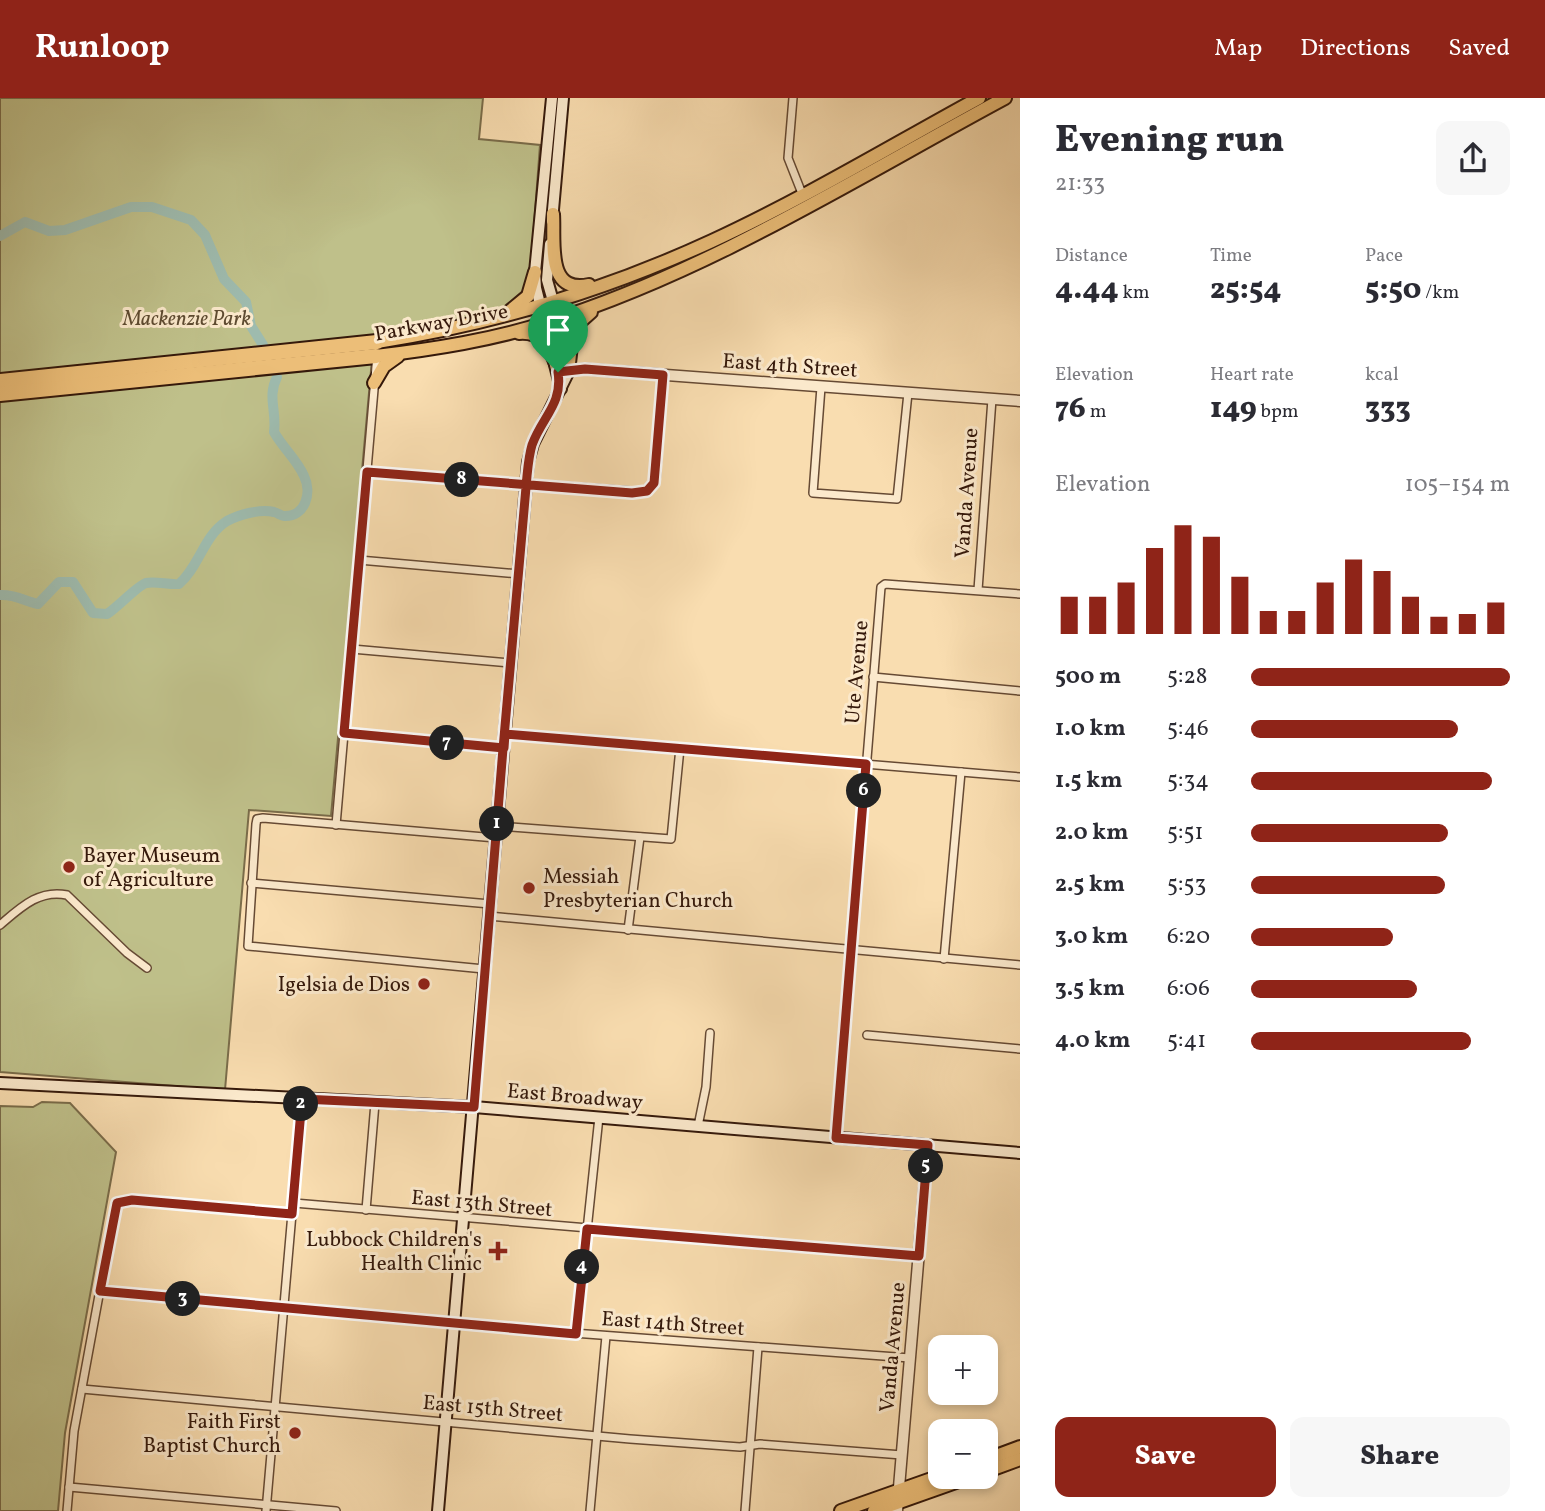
<!DOCTYPE html>
<html lang="en">
<head>
<meta charset="utf-8">
<style>
  :root { --surface:#fff; --page:#f7f7f7; --text:#2b2b33; --muted:#7c7c81; --accent:#8f2418 }
  body { margin:0; font-family:Vollkorn,serif; background:var(--page); color:var(--text); height:100vh; display:flex; flex-direction:column; font-size:26px; white-space:nowrap }
  * { box-sizing:border-box; margin:0 }
  p { font-size:23px; color:var(--muted) }
  .icon { flex:none; width:38px; height:38px; fill:none; stroke:currentColor; stroke-width:2; stroke-linecap:round; stroke-linejoin:round }
  .map { position:relative; flex:1; overflow:hidden }
  .side { display:flex; flex-direction:column; background:var(--surface); width:525px }
  .side>* { flex:none }
  .buttons { position:absolute; left:928px; top:1237px; display:grid; gap:14px }
  .buttons a { display:grid; place-items:center; width:70px; height:70px; border-radius:14px; background:var(--surface); box-shadow:0 4px 10px #0003; font-size:35px }
  .pin { position:absolute; display:grid; place-items:center; width:60px; height:60px; color:#fff; margin:-72px -30px; border-radius:50% 50% 50% 0; rotate:-45deg; box-shadow:0 0 7px #0007 }
  .pin .icon { rotate:45deg }
  .km { position:absolute; width:35px; height:35px; margin:-18px; border-radius:50%; background:#222; color:#fff; font-size:19px; line-height:35px; text-align:center }
  .round { display:grid; place-items:center; flex:none; width:74px; height:74px; border-radius:14px; background:var(--page) }
  .head { display:flex; align-items:center; justify-content:space-between; height:119px; padding:0 35px }
  h1 { font-size:38px; font-weight:800; line-height:52px }
  .figures { display:grid; grid-template-columns:repeat(3,1fr); gap:10px; height:119px; padding:7px 35px }
  .figures div { display:grid; align-content:center }
  .figures b { font-size:30px; font-weight:800 }
  .figures small { font-size:19px; font-weight:400 }
  .figures p { font-size:19px }
  .chart { height:196px; padding:14px 35px }
  .chart p { display:flex; justify-content:space-between }
  .chart svg { width:100%; height:126px; margin-top:7px; stroke:var(--accent); stroke-width:6 }
  .button { display:flex; gap:14px; margin-top:auto; padding:14px 35px }
  .button a { flex:1; height:80px; border-radius:14px; background:var(--accent); color:#fff; font-size:28px; font-weight:800; line-height:80px; text-align:center }
  .button a+a { background:var(--page); color:var(--text) }
  ul { padding:0 35px; list-style:none; font-size:23px }
  li { display:grid; grid-template-columns:112px 84px 1fr; align-items:center; height:52px }
  li i { height:18px; border-radius:9px; background:var(--accent) }
  header { display:flex; align-items:center; gap:42px; box-sizing:border-box; height:98px; padding:0 35px; background:var(--accent); color:#fff }
  header strong { font-size:33px }
  nav { display:flex; gap:38px; margin-inline-start:auto; font-size:24px }
  main { display:flex; flex:1; min-height:0 }
  .map>svg:first-child { display:block }
</style>
</head>
<body>
<header>
<strong>Runloop</strong>
<nav><a>Map</a><a>Directions</a><a>Saved</a></nav>
</header>
<main>
<div class="map">
<svg width="1020" height="1413" viewBox="0 0 1020 1413">
  <rect width="100%" height="100%" fill="#f9ddb0"/>
  <filter id="stains"><feTurbulence type="fractalNoise" baseFrequency=".00286" numOctaves="4"/><feColorMatrix values="0 0 0 0 .2 0 0 0 0 .09 0 0 0 0 .02 0 0 0 .5 -.17"/></filter>
  <radialGradient id="worn" r=".72"><stop offset=".6" stop-color="#630" stop-opacity="0"/><stop offset="1" stop-color="#630" stop-opacity=".3"/></radialGradient>
  <!-- green -->
  <g fill="#bfc08a" stroke="#7a6c4a" stroke-width="2">
    <polygon points="0,0 483,0 479,41 540,47 530,181 519,205 494,215 374,239 331,718 249,712 225,992 0,974"/>
    <polygon points="42,1004 70,1005 116,1054 65,1335 58,1413 0,1413 0,1008 33,1009"/>
  </g>
  <g fill="none" stroke-linecap="round" stroke-linejoin="round">
    <!-- river -->
    <g stroke="#9ebbae" stroke-width="10">
      <polyline points="0,138 25,124 49,133 65,132 131,109 152,109 191,122 205,137 224,181 246,204 251,228 263,247"/>
      <path d="M 0,497 C 15,496 24,503 38,506 L 59,484 L 73,484 L 93,515 L 107,516 C 118,509 137,488 146,485 C 156,483 169,487 179,486 C 199,469 204,437 227,423 C 240,416 260,411 274,414 C 278,415 281,418 284,418 C 306,419 312,394 304,378 C 297,362 283,350 274,334 C 277,313 267,299 277,279"/>
    </g>
    <defs>
      <g id="minor">
        <polyline points="793,0 788,60 803,98"/>
        <polyline points="821,289 813,395 897,401 908,295"/>
        <polyline points="367,374 644,394 656,381 663,277"/>
        <polyline points="359,462 519,476"/>
        <polyline points="978,492 992,301"/>
        <polyline points="352,551 511,565"/>
        <polyline points="873,579 1020,593"/>
        <polyline points="344,635 504,650"/>
        <polyline points="505,636 1020,679"/>
        <polyline points="336,727 377,257"/>
        <polyline points="497,728 671,741 680,650"/>
        <polyline points="251,785 490,806"/>
        <polyline points="489,818 1020,867"/>
        <path d="M 0,827 C 20,810 39,791 67,797 L 127,855 L 147,870"/>
        <polyline points="628,832 640,739"/>
        <polyline points="944,861 961,674"/>
        <polyline points="484,871 248,848 256,726 257,721 263,720 496,740"/>
        <polyline points="867,937 1020,951"/>
        <polyline points="698,1028 706,989 710,935"/>
        <polyline points="836,1040 881,489 885,486 1020,496"/>
        <polyline points="294,1105 919,1158"/>
        <polyline points="366,1112 375,1005"/>
        <polyline points="99,1193 533,1232 910,1260"/>
        <polyline points="576,1236 599,1019"/>
        <polyline points="82,1291 630,1341 740,1349 760,1346 902,1357"/>
        <polyline points="69,1389 336,1413"/>
        <polyline points="67,1413 74,1333 116,1105 132,1102 293,1116"/>
        <polyline points="266,1413 302,1001"/>
        <polyline points="590,1413 606,1238"/>
        <polyline points="745,1413 758,1249"/>
      </g>
      <g id="tertiary">
        <polyline points="562,273 585,271 1020,303"/>
        <polyline points="897,1413 928,1047"/>
      </g>
      <g id="secondary">
        <polyline points="552,0 535,174 536,190 561,291"/>
        <polyline points="552,123 563,0"/>
        <polyline points="0,985 474,1009 1020,1055"/>
        <polyline points="438,1413 528,364 533,346 568,275 568,256 547,182 550,146"/>
      </g>
      <g id="primary">
        <polyline points="985,1362 1020,1349"/>
        <polyline points="985,1374 1020,1361"/>
        <polyline points="841,1413 940,1378"/>
        <polyline points="874,1413 970,1379"/>
      </g>
      <g id="trunk">
        <path d="M 553,116 C 555,143 545,196 589,187"/>
        <polyline points="510,213 528,198 535,174"/>
        <path d="M 519,235 C 543,233 549,249 557,268"/>
        <path d="M 377,244 C 493,226 606,192 712,143 C 803,101 891,48 979,0"/>
        <path d="M 376,258 C 434,251 493,242 548,224 C 710,173 856,80 1005,0"/>
        <polyline points="569,265 573,230 591,214"/>
        <polyline points="374,285 384,268 398,258"/>
      </g>
      <g id="motorway">
        <polyline points="0,283 377,244"/>
        <polyline points="0,296 376,258"/>
      </g>
    </defs>
    <!-- minor casing -->
    <use href="#minor" stroke="#664a34" stroke-width="10"/>
    <!-- tertiary casing -->
    <use href="#tertiary" stroke="#664a34" stroke-width="13"/>
    <!-- secondary casing -->
    <use href="#secondary" stroke="#35190b" stroke-width="14"/>
    <!-- primary casing -->
    <use href="#primary" stroke="#35190b" stroke-width="16"/>
    <!-- trunk casing -->
    <use href="#trunk" stroke="#35190b" stroke-width="16"/>
    <!-- motorway casing -->
    <use href="#motorway" stroke="#35190b" stroke-width="18"/>
    <!-- minor -->
    <use href="#minor" stroke="#fbe9cc" stroke-width="7"/>
    <!-- tertiary -->
    <use href="#tertiary" stroke="#fbe9cc" stroke-width="10"/>
    <!-- secondary -->
    <use href="#secondary" stroke="#fbe9cc" stroke-width="10"/>
    <!-- primary -->
    <use href="#primary" stroke="#ecbe78" stroke-width="12"/>
    <!-- trunk -->
    <use href="#trunk" stroke="#ecbe78" stroke-width="12"/>
    <!-- motorway -->
    <use href="#motorway" stroke="#ecbe78" stroke-width="14"/>
  </g>
  <g fill="none" stroke-linecap="round" stroke-linejoin="round">
    <defs>
      <path id="route" d="M 558,274 C 563,306 542,319 532,347 C 529,357 528,368 527,378 C 508,588 490,799 474,1009 L 302,1001 L 292,1116 L 132,1102 L 117,1105 L 100,1193 L 576,1236 L 587,1131 L 919,1158 L 928,1047 L 836,1040 L 866,666 L 505,636 L 504,650 L 344,635 L 367,374 L 632,395 L 647,393 L 654,385 L 663,277 L 585,271 L 558,274"/>
    </defs>
    <!-- route casing -->
    <use href="#route" stroke="#fff" stroke-width="14"/>
    <!-- route -->
    <use href="#route" stroke="#8f2418" stroke-width="9"/>
  </g>
  <!-- markers -->
  <g fill="#8f2418" stroke="#fbe9cc" stroke-width="2.5">
    <circle cx="69" cy="769" r="7"/>
    <circle cx="529" cy="790" r="7"/>
    <circle cx="424" cy="886" r="7"/>
    <path d="M494.5 1142.5h7v7h7v7h-7v7h-7v-7h-7v-7h7z"/>
    <circle cx="295" cy="1335" r="7"/>
  </g>
  <g text-anchor="middle" stroke-width="6" stroke-linejoin="round" paint-order="stroke">
    <!-- park labels -->
    <g font-size="21" font-style="italic" fill="#5e4b31" stroke="#fbe9cc">
      <text x="187" y="227">Mackenzie Park</text>
    </g>
    <!-- street labels -->
    <g font-size="21" fill="#35190b" stroke="#fbe9cc">
      <text transform="translate(441 224) rotate(-10)" y="7">Parkway Drive</text>
      <text transform="translate(790 267) rotate(4)" y="7">East 4th Street</text>
      <text transform="translate(966 395) rotate(-86)" y="7">Vanda Avenue</text>
      <text transform="translate(856 574) rotate(-85)" y="7">Ute Avenue</text>
      <text transform="translate(575 998) rotate(5)" y="7">East Broadway</text>
      <text transform="translate(482 1105) rotate(5)" y="7">East 13th Street</text>
      <text transform="translate(673 1225) rotate(4)" y="7">East 14th Street</text>
      <text transform="translate(892 1249) rotate(-85)" y="7">Vanda Avenue</text>
      <text transform="translate(493 1310) rotate(5)" y="7">East 15th Street</text>
    </g>
    <!-- poi labels -->
    <g font-size="21" fill="#35190b" stroke="#fbe9cc" text-anchor="end">
      <text x="83" y="764" text-anchor="start">Bayer Museum<tspan x="83" dy="24">of Agriculture</tspan></text>
      <text x="543" y="785" text-anchor="start">Messiah<tspan x="543" dy="24">Presbyterian Church</tspan></text>
      <text x="410" y="893">Igelsia de Dios</text>
      <text x="482" y="1148">Lubbock Children's<tspan x="482" dy="24">Health Clinic</tspan></text>
      <text x="281" y="1330">Faith First<tspan x="281" dy="24">Baptist Church</tspan></text>
    </g>
  </g>
  <rect width="100%" height="100%" filter="url(#stains)"/>
  <rect width="100%" height="100%" fill="url(#worn)"/>
</svg>
<div class="buttons">
<a>+</a>
<a>−</a>
</div>
<div class="pin" style="left:558px;top:274px;background:#1e9e55"><svg class="icon" aria-label="arrive" viewBox="0 0 24 24"><path d="M6 21V4h12l-3 4 3 4H6"/></svg></div>
<b class="km" style="left:497px;top:726px">1</b>
<b class="km" style="left:301px;top:1006px">2</b>
<b class="km" style="left:183px;top:1201px">3</b>
<b class="km" style="left:582px;top:1169px">4</b>
<b class="km" style="left:926px;top:1068px">5</b>
<b class="km" style="left:864px;top:693px">6</b>
<b class="km" style="left:447px;top:645px">7</b>
<b class="km" style="left:462px;top:382px">8</b>
</div>
<section class="side">
<div class="head"><div><h1>Evening run</h1><p>21:33</p></div><a class="round"><svg class="icon" aria-label="share" viewBox="0 0 24 24"><path d="M12 15V3M7 8l5-5 5 5M5 13v7h14v-7"/></svg></a></div>
<div class="figures">
<div><p>Distance</p><b>4.44<small> km</small></b></div>
<div><p>Time</p><b>25:54</b></div>
<div><p>Pace</p><b>5:50<small> /km</small></b></div>
</div>
<div class="figures">
<div><p>Elevation</p><b>76<small> m</small></b></div>
<div><p>Heart rate</p><b>149<small> bpm</small></b></div>
<div><p>kcal</p><b>333</b></div>
</div>
<div class="chart"><p><span>Elevation</span>105–154 m</p>
<svg viewBox="0 0 160 44" preserveAspectRatio="none"><path d="M5 44V31M15 44V31M25 44V26M35 44V14M45 44V6M55 44V10M65 44V24M75 44V36M85 44V36M95 44V26M105 44V18M115 44V22M125 44V31M135 44V38M145 44V37M155 44V33"/></svg>
</div>
<ul>
<li><b>500 m</b>5:28<i style="width:100%"></i></li>
<li><b>1.0 km</b>5:46<i style="width:80%"></i></li>
<li><b>1.5 km</b>5:34<i style="width:93%"></i></li>
<li><b>2.0 km</b>5:51<i style="width:76%"></i></li>
<li><b>2.5 km</b>5:53<i style="width:75%"></i></li>
<li><b>3.0 km</b>6:20<i style="width:55%"></i></li>
<li><b>3.5 km</b>6:06<i style="width:64%"></i></li>
<li><b>4.0 km</b>5:41<i style="width:85%"></i></li>
</ul>
<div class="button"><a>Save</a><a>Share</a></div>
</section>
</main>
</body>
</html>
